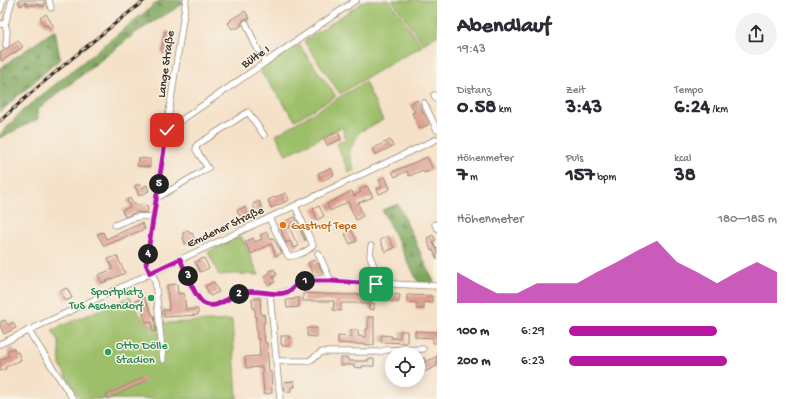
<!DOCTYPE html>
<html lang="de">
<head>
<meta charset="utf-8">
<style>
  :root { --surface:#fff; --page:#f2f2f3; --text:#2b2b33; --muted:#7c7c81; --accent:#b5179e }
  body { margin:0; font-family:"Gochi Hand",sans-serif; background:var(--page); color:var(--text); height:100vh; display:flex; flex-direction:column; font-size:15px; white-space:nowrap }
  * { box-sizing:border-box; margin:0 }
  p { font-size:13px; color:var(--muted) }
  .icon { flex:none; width:22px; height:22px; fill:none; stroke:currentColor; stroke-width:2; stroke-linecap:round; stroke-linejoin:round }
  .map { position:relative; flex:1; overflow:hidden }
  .details { display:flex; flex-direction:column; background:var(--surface); width:360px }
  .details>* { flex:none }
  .buttons { position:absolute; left:385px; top:347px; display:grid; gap:8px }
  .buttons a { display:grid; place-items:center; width:40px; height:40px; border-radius:50%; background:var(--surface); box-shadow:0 2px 10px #0003; font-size:20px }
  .pin { position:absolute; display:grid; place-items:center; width:34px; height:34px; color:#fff; margin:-17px; border-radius:8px; box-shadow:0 2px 6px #0006 }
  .km { position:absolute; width:20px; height:20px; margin:-10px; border-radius:50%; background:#222; color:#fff; font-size:11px; line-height:20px; text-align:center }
  .round { display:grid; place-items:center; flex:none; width:42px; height:42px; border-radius:21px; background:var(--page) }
  .headline { display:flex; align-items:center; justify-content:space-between; height:68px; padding:0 20px }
  h1 { font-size:22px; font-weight:700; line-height:30px }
  .stats { display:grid; grid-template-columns:repeat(3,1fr); gap:6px; height:68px; padding:4px 20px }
  .stats div { display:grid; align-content:center }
  .stats b { font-size:20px; font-weight:700 }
  .stats small { font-size:11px; font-weight:400 }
  .stats p { font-size:11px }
  .chart { height:112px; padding:8px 20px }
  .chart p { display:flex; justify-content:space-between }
  .chart svg { width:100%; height:72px; margin-top:4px; fill:var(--accent); opacity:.7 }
  ul { padding:0 20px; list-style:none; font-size:13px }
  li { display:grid; grid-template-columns:64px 48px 1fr; align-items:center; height:30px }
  li i { height:10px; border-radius:5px; background:var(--accent) }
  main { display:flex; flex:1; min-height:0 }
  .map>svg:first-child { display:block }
</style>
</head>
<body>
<main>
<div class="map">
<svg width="437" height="399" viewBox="0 0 437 399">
  <defs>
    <pattern id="forest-firs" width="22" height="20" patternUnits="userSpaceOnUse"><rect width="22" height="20" fill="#7ea65d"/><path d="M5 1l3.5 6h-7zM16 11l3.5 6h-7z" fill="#68874c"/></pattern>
  </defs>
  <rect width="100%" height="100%" fill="#f7f3e8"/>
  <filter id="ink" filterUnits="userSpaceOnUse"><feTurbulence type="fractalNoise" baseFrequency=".025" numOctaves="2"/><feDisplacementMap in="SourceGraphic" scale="8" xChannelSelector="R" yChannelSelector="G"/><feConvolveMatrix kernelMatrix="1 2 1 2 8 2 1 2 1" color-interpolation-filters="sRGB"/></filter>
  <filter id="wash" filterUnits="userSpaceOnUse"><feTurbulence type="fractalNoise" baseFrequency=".012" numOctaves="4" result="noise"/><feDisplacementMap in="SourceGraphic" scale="16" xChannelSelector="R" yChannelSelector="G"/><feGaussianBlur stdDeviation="0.9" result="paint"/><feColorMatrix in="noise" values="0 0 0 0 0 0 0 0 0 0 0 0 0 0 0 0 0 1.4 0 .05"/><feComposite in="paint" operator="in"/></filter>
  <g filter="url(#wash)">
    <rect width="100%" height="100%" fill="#f5e1c8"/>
    <!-- green -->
    <g fill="#9dbf69" stroke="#6c7444">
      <polygon points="366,0 389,0 422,46 364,79 340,94 304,41"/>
      <polygon points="392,0 437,0 437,36 423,44"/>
      <polygon points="299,45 336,96 295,120 260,71"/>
      <polygon points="365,82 383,120 359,132 349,152 354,170 349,173 337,144 346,139 342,127 286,155 276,135"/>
      <polygon points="241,236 259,275 235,274 219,275 208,252"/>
      <polygon points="130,297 135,308 147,324 232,320 237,399 80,399 60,365 59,342 52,330"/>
    </g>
    <!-- forest -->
    <g fill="url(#forest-firs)" stroke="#5c683e">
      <polygon points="160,0 183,0 183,4 137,32 37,110 38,119 0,138 0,135 22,111"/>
      <polygon points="55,30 60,59 0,112 0,68"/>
      <polygon points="398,204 434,282 418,282 382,210"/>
    </g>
    <g id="blocks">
      <!-- building -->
      <g fill="#dd9e8f">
        <polygon points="20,0 45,0 45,6 40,6 40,5 26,5 26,2 21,6 18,1"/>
        <polygon points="245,11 250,19 244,19 241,24 242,25 236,29 235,27 232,29 228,23 231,21 230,20"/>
        <polygon points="46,14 54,27 51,29 47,25 45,26 40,18"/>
        <polygon points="165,31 172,32 169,53 161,52"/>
        <polygon points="18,41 23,47 2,61 0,58 0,53"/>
        <polygon points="417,100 429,124 420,129 412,113 415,112 410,104"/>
        <polygon points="338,132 341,139 327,145 324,138"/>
        <polygon points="390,140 393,146 375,155 372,149"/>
        <polygon points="427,157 433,169 424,173 423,170 409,176 407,171 395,177 392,172"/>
        <polygon points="138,158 150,159 150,167 137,166"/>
        <polygon points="331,168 334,175 321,181 318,173"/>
        <polygon points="385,177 390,189 379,194 377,189 382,187 379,180"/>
        <polygon points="138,184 139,186 141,185 142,188 147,185 149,191 139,196 135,186"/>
        <polygon points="367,186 373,197 358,203 363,216 356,220 348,202 330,211 327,204 352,191 354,196 361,192 359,190"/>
        <polygon points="286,193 289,200 271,208 268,200"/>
        <polygon points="130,198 133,204 148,206 147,213 137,212 125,217 122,210 130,207 127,200"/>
        <polygon points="259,201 264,212 257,215 253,204"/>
        <polygon points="319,206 324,216 317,220 313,209"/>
        <polygon points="245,207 249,218 244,220 242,215 240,216 237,210"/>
        <polygon points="295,217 306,240 305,241 297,224 289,227 296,242 297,242 299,246 294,248 290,241 286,243 279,224"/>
        <polygon points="142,223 145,229 104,246 97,234 103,232 106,239"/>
        <polygon points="188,230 190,234 192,233 195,240 185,244 183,237 184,237 183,233"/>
        <polygon points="352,231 357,241 350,244 345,234"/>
        <polygon points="267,232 270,239 273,238 282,253 276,256 271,244 251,254 245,242 253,238 255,242 262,239 260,235"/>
        <polygon points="433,235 436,240 433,242 436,249 437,248 437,260 433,250 431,251 427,238"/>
        <polygon points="388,236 394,248 385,252 380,240"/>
        <polygon points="117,256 125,273 102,283 98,275 113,269 108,259"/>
        <polygon points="204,258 209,268 200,272 195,262"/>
        <polygon points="314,260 316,264 318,263 323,273 315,277 308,263"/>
        <polygon points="274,269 277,275 273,277 275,282 268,285 265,281 266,280 264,276 270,273 269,271"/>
        <polygon points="214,282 219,292 210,296 205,286"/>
        <polygon points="177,284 178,294 184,293 186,310 198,309 198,315 164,317 163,310 169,310 167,285"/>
        <polygon points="67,288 72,298 65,301 60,291"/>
        <polygon points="303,293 347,295 371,294 370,303 374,303 374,310 369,309 369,304 361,304 361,303 341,303 341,311 333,310 334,301 303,301"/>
        <polygon points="378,293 400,295 399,302 378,300"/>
        <polygon points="407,295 432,296 432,303 424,302 424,309 416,309 417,303 407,302"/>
        <polygon points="144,297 153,316 154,315 156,331 152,332 152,322 147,323 143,315 144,315 140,305 135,307 133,302"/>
        <polygon points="260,298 261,315 264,314 265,323 263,323 265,343 267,343 269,372 271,372 272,393 264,394 262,367 246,368 245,357 260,356 259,339 257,339 255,309 253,309 252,299"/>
        <polygon points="295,298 299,298 299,307 287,308 286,300 295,299"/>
        <polygon points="368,317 374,317 374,345 338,343 338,336 351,337 351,330 358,330 358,336 366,337 366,329 368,329"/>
        <polygon points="5,320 8,325 13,322 16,328 4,334 0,326 0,322"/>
        <polygon points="307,328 317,328 317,337 307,336"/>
        <polygon points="400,331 407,331 407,343 381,342 381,335 392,336 391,338 400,338"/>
        <polygon points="415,331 437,332 437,343 433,343 433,338 415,337"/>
        <polygon points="281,336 289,336 290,346 282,346 282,344 281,344"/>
        <polygon points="13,348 16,353 18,352 21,360 5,367 6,369 0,371 0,360 9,356 7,351"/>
        <polygon points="437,356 437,366 424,372 423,367 418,366 418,358 424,358 424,363"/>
        <polygon points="341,358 348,358 348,361 368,361 368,359 374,359 374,366 362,366 362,368 354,367 354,365 341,365"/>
        <polygon points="144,377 146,381 108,399 106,395"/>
        <polygon points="294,381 295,387 291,387 291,391 285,392 284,382"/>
      </g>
    </g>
  </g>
  <g filter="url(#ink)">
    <use href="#blocks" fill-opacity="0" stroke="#988673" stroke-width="1"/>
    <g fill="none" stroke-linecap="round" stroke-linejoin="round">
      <defs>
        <g id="minor">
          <polyline points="49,0 51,8"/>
          <polyline points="0,10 3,0"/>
          <polyline points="246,23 255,44 265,62"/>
          <polyline points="0,24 5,24 12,0"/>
          <polyline points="5,24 7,31 6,45"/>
          <polyline points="434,95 437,100"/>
          <polyline points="424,103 437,130"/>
          <polyline points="167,130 356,0"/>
          <polyline points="157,198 208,168 196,150 197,145 248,112 264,135"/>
          <path d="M 269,218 L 288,256 C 295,257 309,251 313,245 L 295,206"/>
          <polyline points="435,224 437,228"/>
          <path d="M 115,225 C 131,219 136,214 154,218"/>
          <polyline points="371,246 370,256 375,269 376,284"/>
          <polyline points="318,253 331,281"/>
          <path d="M 180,259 C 185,270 191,289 198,298 C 211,316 231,294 246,292 C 254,291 262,293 270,294 L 280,399"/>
          <path d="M 270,294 C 282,293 292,293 298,281 C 344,281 391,284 437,286"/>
          <polyline points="28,330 73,399"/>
          <polyline points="0,344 437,139"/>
          <polyline points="163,360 155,280 146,264 186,0"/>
          <polyline points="276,361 309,361 322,352 379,352 386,350 423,349"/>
        </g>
      </defs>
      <!-- minor casing -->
      <use href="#minor" stroke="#988673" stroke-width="7"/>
      <!-- minor -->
      <use href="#minor" stroke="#fff" stroke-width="5.5"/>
      <defs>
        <path id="rail" d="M 0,121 C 46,78 95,39 145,0"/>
      </defs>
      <!-- rail casing -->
      <use href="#rail" stroke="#3b2a1e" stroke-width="3"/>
      <!-- rail -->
      <use href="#rail" stroke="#f7f3e8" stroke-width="1.5" stroke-dasharray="4.5" stroke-linecap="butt"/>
    </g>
  </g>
  <g fill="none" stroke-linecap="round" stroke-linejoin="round" filter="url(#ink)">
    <defs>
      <path id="route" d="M 167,130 L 146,264 L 150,273 L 180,259 C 185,269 195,300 205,304 C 216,309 226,299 236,295 C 239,294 242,292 245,292 C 263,288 287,304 298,281 L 331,281 L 376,284"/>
    </defs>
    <!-- route casing -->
    <use href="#route" stroke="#fff" stroke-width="8"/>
    <!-- route -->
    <use href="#route" stroke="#b5179e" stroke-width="5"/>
  </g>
  <!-- markers -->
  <circle fill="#e8710a" stroke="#f7f3e8" stroke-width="1.5" cx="283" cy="225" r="4"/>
  <g fill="#2e9e5b" stroke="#f7f3e8" stroke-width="1.5">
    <circle cx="151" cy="298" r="4"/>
    <circle cx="108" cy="352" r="4"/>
  </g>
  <g text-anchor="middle" stroke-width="3" stroke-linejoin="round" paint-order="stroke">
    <!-- street labels -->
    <g font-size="12" fill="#3b2a1e" stroke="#f7f3e8">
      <text transform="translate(255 56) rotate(-34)" y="4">Bülte I</text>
      <text transform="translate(165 64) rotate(-82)" y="4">Lange Straße</text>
      <text transform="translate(225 226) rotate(-25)" y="4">Emdener Straße</text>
    </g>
    <!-- food labels -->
    <g font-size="12" fill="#c56008" stroke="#f7f3e8" text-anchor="start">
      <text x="291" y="229">Gasthof Tepe</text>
    </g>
    <!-- leisure labels -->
    <g font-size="12" fill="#27864d" stroke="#f7f3e8" text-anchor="end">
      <text x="143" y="295">Sportplatz<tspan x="143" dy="14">TuS Aschendorf</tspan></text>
      <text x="116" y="349" text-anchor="start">Otto Dölle<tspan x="116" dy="14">Stadion</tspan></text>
    </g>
  </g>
</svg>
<div class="buttons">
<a><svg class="icon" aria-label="locate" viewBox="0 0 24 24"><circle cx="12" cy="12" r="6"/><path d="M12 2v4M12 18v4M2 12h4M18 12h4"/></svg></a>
</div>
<div class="pin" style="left:376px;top:284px;background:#1e9e55"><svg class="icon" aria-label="arrive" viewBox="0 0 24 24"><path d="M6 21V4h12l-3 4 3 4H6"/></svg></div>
<div class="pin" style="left:167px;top:130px;background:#d93025"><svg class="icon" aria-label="check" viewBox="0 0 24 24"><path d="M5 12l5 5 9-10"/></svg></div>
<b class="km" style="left:305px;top:281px">1</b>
<b class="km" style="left:239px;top:294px">2</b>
<b class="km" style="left:188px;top:276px">3</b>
<b class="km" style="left:148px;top:254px">4</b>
<b class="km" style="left:159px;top:184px">5</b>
</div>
<section class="details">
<div class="headline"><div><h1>Abendlauf</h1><p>19:43</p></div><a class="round"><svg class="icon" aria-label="share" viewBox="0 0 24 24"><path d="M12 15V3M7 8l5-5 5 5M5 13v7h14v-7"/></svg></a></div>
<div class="stats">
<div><p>Distanz</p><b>0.58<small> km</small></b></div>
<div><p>Zeit</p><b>3:43</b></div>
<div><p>Tempo</p><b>6:24<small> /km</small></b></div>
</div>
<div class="stats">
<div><p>Höhenmeter</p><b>7<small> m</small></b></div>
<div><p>Puls</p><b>157<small> bpm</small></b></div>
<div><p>kcal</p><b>38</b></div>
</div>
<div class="chart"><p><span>Höhenmeter</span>180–185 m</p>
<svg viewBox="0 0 160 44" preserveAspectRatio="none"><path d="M0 44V25L10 32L20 38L30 38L40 32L50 32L60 32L70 25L80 19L90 12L100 6L110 19L120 25L130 32L140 25L150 19L160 25V44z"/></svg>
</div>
<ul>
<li><b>100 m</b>6:29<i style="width:71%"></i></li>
<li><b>200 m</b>6:23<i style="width:76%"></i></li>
</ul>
</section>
</main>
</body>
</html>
